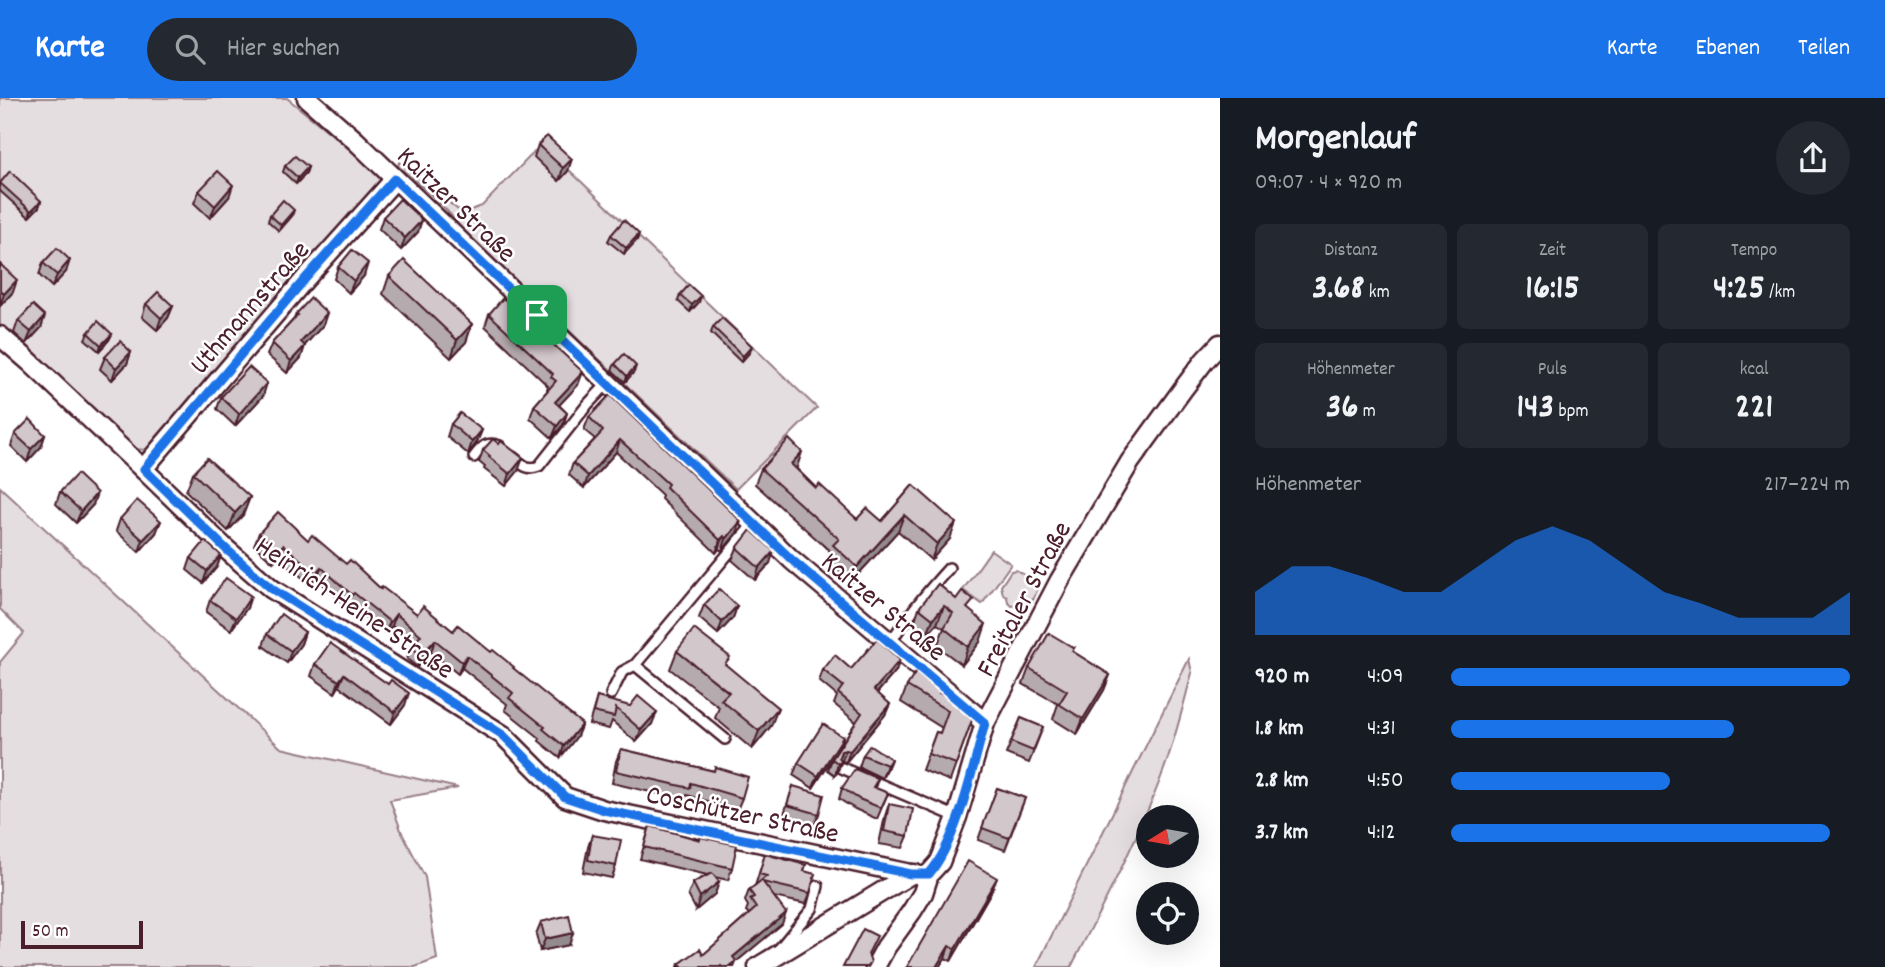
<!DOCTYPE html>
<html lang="de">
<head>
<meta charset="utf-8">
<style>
  :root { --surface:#171b24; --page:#242831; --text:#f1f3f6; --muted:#9ea1a6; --accent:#1a73e8 }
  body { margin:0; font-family:Dekko,sans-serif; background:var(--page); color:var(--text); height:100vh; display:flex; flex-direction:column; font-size:26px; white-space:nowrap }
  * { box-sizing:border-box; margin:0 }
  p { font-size:23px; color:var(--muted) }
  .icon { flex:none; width:38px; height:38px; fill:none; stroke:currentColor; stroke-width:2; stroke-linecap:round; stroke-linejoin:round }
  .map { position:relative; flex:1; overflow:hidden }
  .details { display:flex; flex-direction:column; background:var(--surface); width:665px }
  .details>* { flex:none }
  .needle { width:46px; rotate:259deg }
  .fabs { position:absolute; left:1136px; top:707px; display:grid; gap:14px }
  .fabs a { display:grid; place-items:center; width:63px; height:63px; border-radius:50%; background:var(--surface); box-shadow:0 7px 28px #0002; font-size:35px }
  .scale { position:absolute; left:21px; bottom:18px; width:122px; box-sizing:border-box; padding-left:7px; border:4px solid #4a1f2b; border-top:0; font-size:19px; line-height:24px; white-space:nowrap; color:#4a1f2b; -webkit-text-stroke:5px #fff; paint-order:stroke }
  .pin { position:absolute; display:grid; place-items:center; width:60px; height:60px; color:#fff; margin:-30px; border-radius:14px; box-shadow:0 4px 10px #0006 }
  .round { display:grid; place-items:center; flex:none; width:74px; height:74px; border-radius:37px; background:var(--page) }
  .summary { display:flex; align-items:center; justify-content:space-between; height:119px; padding:0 35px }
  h1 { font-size:38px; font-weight:700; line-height:52px }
  .metrics { display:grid; grid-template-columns:repeat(3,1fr); gap:10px; height:119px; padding:7px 35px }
  .metrics div { display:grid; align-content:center; border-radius:10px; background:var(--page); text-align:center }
  .metrics b { font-size:35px; font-weight:700 }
  .metrics small { font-size:19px; font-weight:400 }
  .metrics p { font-size:19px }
  .chart { height:196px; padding:14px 35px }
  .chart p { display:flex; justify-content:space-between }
  .chart svg { width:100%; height:126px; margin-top:7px; fill:var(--accent); opacity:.7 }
  ul { padding:0 35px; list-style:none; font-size:23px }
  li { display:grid; grid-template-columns:112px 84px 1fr; align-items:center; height:52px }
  li i { height:18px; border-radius:9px; background:var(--accent) }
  header { display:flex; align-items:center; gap:42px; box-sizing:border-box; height:98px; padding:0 35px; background:var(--accent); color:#fff }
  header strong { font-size:33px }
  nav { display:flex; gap:38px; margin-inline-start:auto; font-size:24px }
  .search { width:490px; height:63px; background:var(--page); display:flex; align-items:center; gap:18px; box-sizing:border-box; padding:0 24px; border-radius:38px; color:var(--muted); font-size:26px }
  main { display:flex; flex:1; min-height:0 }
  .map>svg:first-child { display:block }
</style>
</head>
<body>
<header>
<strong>Karte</strong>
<div class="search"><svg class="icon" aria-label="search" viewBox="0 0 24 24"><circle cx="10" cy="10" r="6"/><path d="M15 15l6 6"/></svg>Hier suchen</div>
<nav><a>Karte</a><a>Ebenen</a><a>Teilen</a></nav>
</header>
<main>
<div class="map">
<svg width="1220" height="869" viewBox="0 0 1220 869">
  <rect width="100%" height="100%" fill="#fff"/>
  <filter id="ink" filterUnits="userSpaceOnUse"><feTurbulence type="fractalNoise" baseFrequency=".0143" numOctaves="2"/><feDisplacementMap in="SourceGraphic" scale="14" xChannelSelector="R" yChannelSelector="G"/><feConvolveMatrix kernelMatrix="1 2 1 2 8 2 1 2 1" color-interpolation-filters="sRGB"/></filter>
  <g filter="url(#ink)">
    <!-- green -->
    <g fill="#e5dee0" stroke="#987e86" stroke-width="2">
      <polygon points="0,0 287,0 379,75 380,84 150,352 130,351 0,231"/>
      <path d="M 542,46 L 817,310 L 736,391 L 461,130 C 444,106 420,87 398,68 L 399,64 L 457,111 L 468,113 L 482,108 Z"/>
      <polygon points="0,389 281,650 458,690 390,702 402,735 425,779 437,861 415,869 0,869 0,564 24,535 0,511"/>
      <polygon points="991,452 1011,466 982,506 963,492"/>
      <polygon points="1016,472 1040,486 1033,502 1021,501 1017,507 1012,508 1008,504 1007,499 1003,496 1001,488 1011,473"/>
      <path d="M 1189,561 L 1192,575 C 1183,608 1175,642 1163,674 C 1139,739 1103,807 1071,869 L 1036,869 Z"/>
    </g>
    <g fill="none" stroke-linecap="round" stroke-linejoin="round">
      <defs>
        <g id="service">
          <path d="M 474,359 C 482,349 486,343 500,348"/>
          <path d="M 513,359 C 521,366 528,373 539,368 L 588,306 L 608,285"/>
          <path d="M 890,545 C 907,518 927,494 949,470"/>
          <polyline points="635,567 725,641"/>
          <polyline points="611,596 622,574 635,567 754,425"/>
          <polyline points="842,670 957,719"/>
          <polyline points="779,851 812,811 818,788"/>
        </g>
        <g id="minor">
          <polyline points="307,0 356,43 792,462 985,625"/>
          <polyline points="0,238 30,264 143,371 226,451 272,491 503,637 565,699 604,712 911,776"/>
          <polyline points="143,371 305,181 395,81"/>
          <polyline points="758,869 911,776 915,776"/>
          <polyline points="875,869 886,849 912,813 923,795 929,776 940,764 957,719 985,625 1060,482 1130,364 1183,291 1205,262 1220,246"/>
        </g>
      </defs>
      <!-- service casing -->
      <use href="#service" stroke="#4a1f2b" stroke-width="14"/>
      <!-- minor casing -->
      <use href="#minor" stroke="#4a1f2b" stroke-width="23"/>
      <!-- service -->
      <use href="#service" stroke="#fff" stroke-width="9"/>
      <!-- minor -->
      <use href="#minor" stroke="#fff" stroke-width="18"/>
    </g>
    <!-- wall -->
    <g fill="#b5abaf" stroke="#4a1f2b" stroke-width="2">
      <polygon points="538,47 568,73 559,83 534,59"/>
      <polygon points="285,68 308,69 306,75 296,86 283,74"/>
      <polygon points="0,85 41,103 39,109 29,119 0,93"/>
      <polygon points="199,93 229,99 210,120 194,105"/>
      <polygon points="270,117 292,118 279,133 268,123"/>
      <polygon points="383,119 418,134 401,152 379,131"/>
      <polygon points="639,136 637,142 624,156 608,143 611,137"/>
      <polygon points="43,165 66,174 52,189 39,177"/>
      <polygon points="0,166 13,194 0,208"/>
      <polygon points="338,169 364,178 349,195 334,181"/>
      <polygon points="389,178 472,226 466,244 451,260 383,196"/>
      <polygon points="680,197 699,204 690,214 678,203"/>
      <polygon points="146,206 173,208 168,220 157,232 142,219"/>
      <polygon points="296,216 323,227 305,247 301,260 287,275 267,257 272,245 294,221"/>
      <polygon points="489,216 578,287 559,307 567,315 563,327 552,340 530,320 534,308 548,292 547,291 548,288 485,228"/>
      <polygon points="18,223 41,230 26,246 14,235"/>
      <polygon points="713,229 750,254 741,264 711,235"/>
      <polygon points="88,235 112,236 109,242 99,253 85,241"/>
      <polygon points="131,254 127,266 112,282 100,271 105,259"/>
      <polygon points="615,266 634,274 625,284 612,272"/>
      <polygon points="610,297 737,435 722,453 719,451 716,455 661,401 662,397 616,354 584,390 569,377 573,365 595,341 584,332 589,319"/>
      <polygon points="263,298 235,328 217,311 221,299"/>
      <polygon points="451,326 482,332 477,344 468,356 447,339"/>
      <polygon points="15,336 45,337 41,349 27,364 11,348"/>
      <polygon points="499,346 518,373 506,388 484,371 485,369 479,364 483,352"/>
      <polygon points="797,369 796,370 816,390 857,421 882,423 913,387 950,441 931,462 898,433 851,484 828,463 831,454 755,386 761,371"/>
      <polygon points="193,375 250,399 243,417 228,433 186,393"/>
      <polygon points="60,394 93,407 76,425 56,406"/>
      <polygon points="120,421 156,435 139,454 116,433"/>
      <polygon points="259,435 308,442 346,466 417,516 453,533 491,554 513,570 577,638 560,660 539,643 540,640 505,612 507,606 462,570 458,576 431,554 417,569 407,561 411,549 413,546 392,528 385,535 350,507 348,509 317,481 311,487 278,459 273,464 254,447"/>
      <polygon points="737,450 770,465 755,482 732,462"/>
      <polygon points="221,457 217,469 203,485 187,472 191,460"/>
      <polygon points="938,486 970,513 980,544 962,567 937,548 944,530 937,526 926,538 913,528 919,510"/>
      <polygon points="210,502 247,510 231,532 206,514"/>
      <polygon points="704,507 737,508 733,520 718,536 699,520"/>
      <polygon points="305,534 301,546 287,565 263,548 267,536"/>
      <polygon points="1074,550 1072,553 1110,577 1104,592 1077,636 1053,621 1058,606 1023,586 1029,570"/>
      <polygon points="677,553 771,628 752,651 715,620 719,609 670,571"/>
      <polygon points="315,566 388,586 405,607 391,626 339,588 335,595 311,578"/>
      <polygon points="851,571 896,573 877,595 890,606 885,617 846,664 841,663 837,675 835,677 828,672 832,661 813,690 793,677 798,665 843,639 838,651 856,624 834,606 837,598 819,583 823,572"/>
      <polygon points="907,588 941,596 976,611 950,683 922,672 936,634 940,635 942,630 901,604"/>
      <polygon points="597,599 652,626 636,644 612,623 609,631 589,626"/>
      <polygon points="1021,620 1043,629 1029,665 1006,656"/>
      <polygon points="621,651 714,673 742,700 737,712 687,697 685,702 612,685 616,663"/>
      <polygon points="863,657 891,661 886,673 882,680 859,669"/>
      <polygon points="878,681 875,690 888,695 877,721 855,711 839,701 842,690"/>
      <polygon points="793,688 819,716 814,728 783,719"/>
      <polygon points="997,690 1025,700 1005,752 978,742"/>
      <polygon points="889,706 908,738 903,750 879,746 885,718"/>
      <polygon points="650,728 699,741 732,770 728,782 715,779 719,784 715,796 696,812 688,797 693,785 707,777 640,761"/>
      <polygon points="592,737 616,768 612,780 583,774 588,749"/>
      <polygon points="765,756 804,773 810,795 806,806 774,799 782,826 736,864 734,869 678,869 679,866 703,857 749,816 746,813 748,808 745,803 749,792 755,788"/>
      <polygon points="992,792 951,863 945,860 939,869 907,869"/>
      <polygon points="541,824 569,847 540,853 536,836"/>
    </g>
    <!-- shaded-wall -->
    <g fill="#938b8e" stroke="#4a1f2b" stroke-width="2">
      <polygon points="572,61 568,73 559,83 563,70"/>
      <polygon points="308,69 306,75 296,86 298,80"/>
      <polygon points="233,87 229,99 210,120 215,108"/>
      <polygon points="41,103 39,109 29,119 31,113"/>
      <polygon points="294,112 292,118 279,133 281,127"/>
      <polygon points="422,122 418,134 401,152 405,140"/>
      <polygon points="639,136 637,142 624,156 626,150"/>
      <polygon points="70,162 66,174 52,189 57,177"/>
      <polygon points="368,165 364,178 349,195 354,183"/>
      <polygon points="17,182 13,194 0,208 4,196"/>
      <polygon points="701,198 699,204 690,214 692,207"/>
      <polygon points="173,208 168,220 157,232 161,220"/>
      <polygon points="327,215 323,227 297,256 301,244"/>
      <polygon points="45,218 41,230 26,246 31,234"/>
      <polygon points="472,226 466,244 451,260 457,242"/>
      <polygon points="112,236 109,242 99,253 101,247"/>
      <polygon points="305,248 301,260 287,275 291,263"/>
      <polygon points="752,248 750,254 741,264 743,258"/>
      <polygon points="131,254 127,266 112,282 116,270"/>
      <polygon points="636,268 634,274 625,284 627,278"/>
      <polygon points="583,274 578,287 551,316 555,304"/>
      <polygon points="267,285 263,298 235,328 239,316"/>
      <polygon points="567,315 563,327 552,340 557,328"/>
      <polygon points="482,332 477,344 468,356 472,344"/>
      <polygon points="45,337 41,349 27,364 31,351"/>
      <polygon points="620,342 616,354 584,390 588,378"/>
      <polygon points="802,354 797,369 785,381 791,366"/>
      <polygon points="523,360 518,373 506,388 510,376"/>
      <polygon points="97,395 93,407 76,425 81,413"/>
      <polygon points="250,399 243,417 228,433 235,415"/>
      <polygon points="904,417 898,433 851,484 857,469"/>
      <polygon points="161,423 156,435 139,454 143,442"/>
      <polygon points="741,423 737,435 722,453 726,441"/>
      <polygon points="956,425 950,441 931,462 937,446"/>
      <polygon points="724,438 719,451 716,455 720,442"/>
      <polygon points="283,447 278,459 273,464 278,453"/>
      <polygon points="774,453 770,465 755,482 759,470"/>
      <polygon points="221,457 217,469 203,485 207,473"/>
      <polygon points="321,469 317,481 311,487 316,475"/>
      <polygon points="251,498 247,510 231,532 236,520"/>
      <polygon points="737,508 733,520 718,536 722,524"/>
      <polygon points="944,508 937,526 926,538 933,521"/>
      <polygon points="396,516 392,528 385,535 390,524"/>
      <polygon points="986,526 980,544 962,567 968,549"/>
      <polygon points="305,534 301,546 287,565 291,553"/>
      <polygon points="435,542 431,554 417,569 421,557"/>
      <polygon points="467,558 462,570 458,576 462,564"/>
      <polygon points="900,562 896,573 869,604 874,592"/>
      <polygon points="344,576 339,588 335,595 339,583"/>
      <polygon points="1110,577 1104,592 1077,636 1083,621"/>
      <polygon points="409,595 405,607 391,626 395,614"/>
      <polygon points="890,606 885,617 846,664 850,653"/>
      <polygon points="778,610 771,628 752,651 759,633"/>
      <polygon points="657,614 652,626 636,644 641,632"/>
      <polygon points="582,626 577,638 560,660 564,648"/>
      <polygon points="843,639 838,651 813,690 818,678"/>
      <polygon points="846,652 837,675 835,677 841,653"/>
      <polygon points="891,661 886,673 882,680 887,667"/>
      <polygon points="997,780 992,792 951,863 955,851"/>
      <polygon points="719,784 715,796 696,812 700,799"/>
      <polygon points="786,815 782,826 736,864 734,869 729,869 733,859"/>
      <polygon points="573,835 569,847 540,853 545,841"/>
      <polygon points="949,848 945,860 939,869 936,869"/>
    </g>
    <!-- building -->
    <g fill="#d2c7cb" stroke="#4a1f2b" stroke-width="2">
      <polygon points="547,38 572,61 563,70 538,47"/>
      <polygon points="295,58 308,69 298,80 285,68"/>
      <polygon points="10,73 41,103 31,113 0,85"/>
      <polygon points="218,73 233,87 215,108 199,93"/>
      <polygon points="400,101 422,122 405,140 383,119"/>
      <polygon points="283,102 294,112 281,127 270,117"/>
      <polygon points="624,122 639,136 626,150 611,137"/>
      <polygon points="57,150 70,162 57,177 43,165"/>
      <polygon points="352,152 368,165 354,183 338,169"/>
      <polygon points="404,162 472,226 457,242 389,178"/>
      <polygon points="0,166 17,182 4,196 0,192"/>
      <polygon points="689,187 701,198 692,207 680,197"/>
      <polygon points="158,194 173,208 161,220 146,206"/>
      <polygon points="311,200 327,215 301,244 305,248 291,263 272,245 298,217 296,216"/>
      <polygon points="503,200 583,274 555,304 567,315 557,328 534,308 556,283 551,279 553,276 489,216"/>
      <polygon points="33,207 45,218 31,234 18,223"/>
      <polygon points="722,220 752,248 743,258 713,229"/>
      <polygon points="98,223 112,236 101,247 88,235"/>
      <polygon points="120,243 131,254 116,270 105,259"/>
      <polygon points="624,256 636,268 627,278 615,266"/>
      <polygon points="249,269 267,285 239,316 221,299"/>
      <polygon points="610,297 741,423 726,441 724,438 720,442 666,389 668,386 620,342 588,378 573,365 603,333 589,319"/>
      <polygon points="460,315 482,332 472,344 451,326"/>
      <polygon points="30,321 45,337 31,351 15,336"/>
      <polygon points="493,341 499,346 501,343 523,360 510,376 489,359 490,358 483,352"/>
      <polygon points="789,341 802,354 791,366 816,390 819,386 857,421 867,410 882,423 913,387 956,425 937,446 904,417 857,469 833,447 839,441 761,371"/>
      <polygon points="207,360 250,399 235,415 193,375"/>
      <polygon points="77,376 97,395 81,413 60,394"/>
      <polygon points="137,402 161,423 143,442 120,421"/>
      <polygon points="278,414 308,442 312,437 346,466 350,462 381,491 382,489 417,516 423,508 453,533 458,527 491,554 493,552 514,569 513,570 582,626 564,648 543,631 545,629 509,600 513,595 467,558 462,564 435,542 421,557 411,549 421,537 396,516 390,524 354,495 352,497 321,469 316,475 283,447 278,453 259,435"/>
      <polygon points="751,432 774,453 759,470 737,450"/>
      <polygon points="205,443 221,457 207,473 191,460"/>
      <polygon points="226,480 251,498 236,520 210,502"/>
      <polygon points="938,486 956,501 962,493 974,502 967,510 986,526 968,549 944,530 953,515 944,508 933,521 919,510"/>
      <polygon points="719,491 737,508 722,524 704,507"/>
      <polygon points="281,516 305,534 291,553 267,536"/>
      <polygon points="694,531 730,559 725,566 778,610 759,633 721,602 729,594 677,553"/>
      <polygon points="1049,535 1074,550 1072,553 1110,577 1083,621 1059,606 1067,593 1029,570"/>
      <polygon points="877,541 900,562 874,592 890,606 850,653 846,652 841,653 839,659 841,663 839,666 832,661 862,615 838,595 843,588 823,572 835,557 851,571"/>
      <polygon points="330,545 388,586 391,582 409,595 395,614 344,576 339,583 315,566"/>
      <polygon points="919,569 945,585 939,595 971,607 976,611 956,666 928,656 936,634 940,635 948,613 907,588"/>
      <polygon points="638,598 657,614 641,632 616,610 614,619 593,614 597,599 630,608"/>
      <polygon points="1021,620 1043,629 1033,653 1011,644"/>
      <polygon points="823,626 843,639 818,678 798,665"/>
      <polygon points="870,647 891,661 887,667 863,657"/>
      <polygon points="621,651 714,673 715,669 748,679 742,700 691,685 690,690 616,673"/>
      <polygon points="855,671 878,681 873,689 888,695 881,710 859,701 842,690"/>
      <polygon points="793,688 824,697 819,716 787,707"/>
      <polygon points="997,690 1025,700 1009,740 982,730"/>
      <polygon points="889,706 913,711 908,738 884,733"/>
      <polygon points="650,728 700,742 700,739 737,747 732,770 644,749"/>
      <polygon points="592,737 621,742 616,768 588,762"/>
      <polygon points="765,756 806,767 804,773 815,776 810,795 763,784 786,815 733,859 736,863 729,869 722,869 721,868 720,869 682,869 679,866 700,851 703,857 756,810 750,801 754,799 749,792 767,778 759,776"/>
      <polygon points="968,763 997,780 955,851 949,848 936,869 907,869"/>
      <polygon points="712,775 719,784 700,799 693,785"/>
      <polygon points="569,817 573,835 545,841 541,824"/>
      <polygon points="863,831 877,838 868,856 871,864 868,869 843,869"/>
    </g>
  </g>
  <g fill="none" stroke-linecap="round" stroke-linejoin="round" filter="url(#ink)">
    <defs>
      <path id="route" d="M 394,81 L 792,462 L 985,625 C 973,669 958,742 929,776 L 911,776 L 604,712 L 565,699 L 503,637 L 272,491 L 226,451 L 144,371 L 305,181 Z"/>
    </defs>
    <!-- route casing -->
    <use href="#route" stroke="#fff" stroke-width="14"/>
    <!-- route -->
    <use href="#route" stroke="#1a73e8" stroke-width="9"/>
  </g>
  <g text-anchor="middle" stroke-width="5" stroke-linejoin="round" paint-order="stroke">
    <!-- street labels -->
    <g font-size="28" fill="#4a1f2b" stroke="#fff">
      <text transform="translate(458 105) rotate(44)" y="10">Kaitzer Straße</text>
      <text transform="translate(248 208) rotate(-49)" y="10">Uthmannstraße</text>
      <text transform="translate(1022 500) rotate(-62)" y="10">Freitaler Straße</text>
      <text transform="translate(885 507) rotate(40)" y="10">Kaitzer Straße</text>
      <text transform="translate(356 508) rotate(34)" y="10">Heinrich-Heine-Straße</text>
      <text transform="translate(743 714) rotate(12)" y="10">Coschützer Straße</text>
    </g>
  </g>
</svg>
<div class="fabs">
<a><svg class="needle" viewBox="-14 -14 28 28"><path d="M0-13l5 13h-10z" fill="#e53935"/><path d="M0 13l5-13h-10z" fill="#9ea1a6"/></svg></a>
<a><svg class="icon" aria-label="locate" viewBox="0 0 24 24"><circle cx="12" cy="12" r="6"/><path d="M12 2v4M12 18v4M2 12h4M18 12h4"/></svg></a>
</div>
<div class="scale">50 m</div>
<div class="pin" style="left:537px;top:217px;background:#1e9e55"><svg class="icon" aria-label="arrive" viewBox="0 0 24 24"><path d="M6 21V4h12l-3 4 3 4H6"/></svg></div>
</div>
<section class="details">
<div class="summary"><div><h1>Morgenlauf</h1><p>09:07 · 4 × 920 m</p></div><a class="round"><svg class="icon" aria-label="share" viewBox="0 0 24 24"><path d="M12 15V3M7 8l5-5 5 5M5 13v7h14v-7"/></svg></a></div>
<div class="metrics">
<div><p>Distanz</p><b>3.68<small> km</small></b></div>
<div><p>Zeit</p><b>16:15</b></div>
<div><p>Tempo</p><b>4:25<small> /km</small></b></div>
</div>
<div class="metrics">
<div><p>Höhenmeter</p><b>36<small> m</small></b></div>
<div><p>Puls</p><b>143<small> bpm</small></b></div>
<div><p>kcal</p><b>221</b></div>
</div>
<div class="chart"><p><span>Höhenmeter</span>217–224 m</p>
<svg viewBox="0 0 160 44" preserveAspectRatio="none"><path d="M0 44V29L10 20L20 20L30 24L40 29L50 29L60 20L70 11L80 6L90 11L100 20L110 29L120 33L130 38L140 38L150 38L160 29V44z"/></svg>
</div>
<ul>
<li><b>920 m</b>4:09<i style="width:100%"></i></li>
<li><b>1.8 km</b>4:31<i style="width:71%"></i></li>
<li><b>2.8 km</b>4:50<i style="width:55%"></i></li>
<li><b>3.7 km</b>4:12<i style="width:95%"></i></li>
</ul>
</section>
</main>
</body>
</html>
